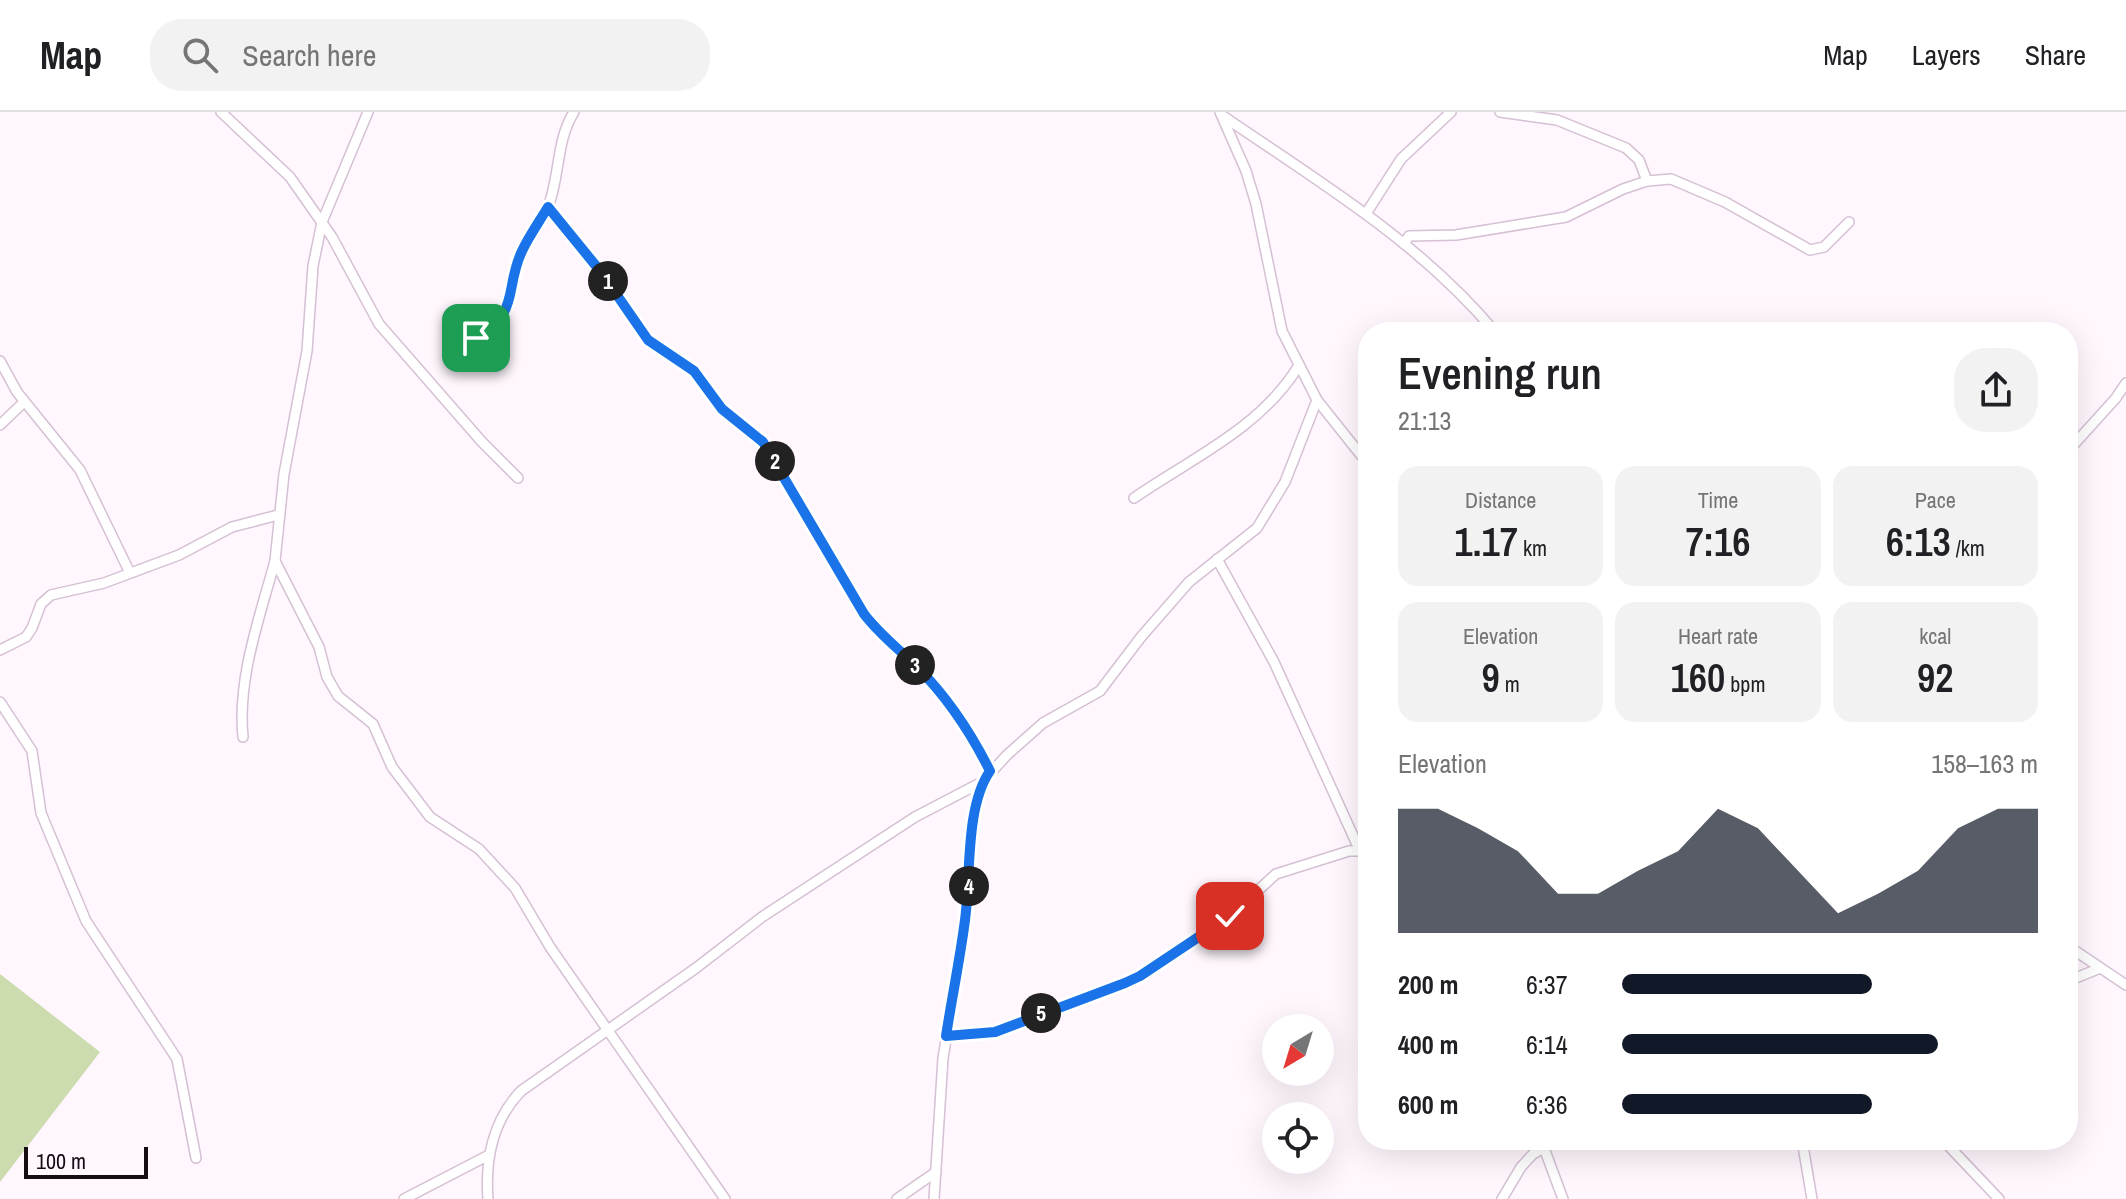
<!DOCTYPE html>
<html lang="en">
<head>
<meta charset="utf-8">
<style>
  :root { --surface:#fff; --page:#f2f2f2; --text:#202124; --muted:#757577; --line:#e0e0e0; --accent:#111827 }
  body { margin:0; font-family:"Archivo Narrow",sans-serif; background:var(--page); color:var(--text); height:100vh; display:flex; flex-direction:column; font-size:30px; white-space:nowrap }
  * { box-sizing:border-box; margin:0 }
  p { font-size:26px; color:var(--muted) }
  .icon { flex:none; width:44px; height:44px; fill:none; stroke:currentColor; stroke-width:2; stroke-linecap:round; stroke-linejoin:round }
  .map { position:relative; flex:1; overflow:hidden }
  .panel { position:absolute; left:1358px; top:210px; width:720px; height:828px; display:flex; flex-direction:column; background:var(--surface); border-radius:32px; box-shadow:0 8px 32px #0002 }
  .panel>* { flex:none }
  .needle { width:52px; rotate:218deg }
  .controls { position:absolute; left:1262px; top:902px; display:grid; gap:16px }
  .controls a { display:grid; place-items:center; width:72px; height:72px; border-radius:50%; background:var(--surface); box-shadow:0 8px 32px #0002; font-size:40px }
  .scale { position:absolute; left:24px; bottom:20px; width:124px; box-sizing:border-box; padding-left:8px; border:4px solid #140d14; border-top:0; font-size:22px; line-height:28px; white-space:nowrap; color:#140d14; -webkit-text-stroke:6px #fff6fe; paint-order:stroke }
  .pin { position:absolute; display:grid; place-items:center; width:68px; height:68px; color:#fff; margin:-34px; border-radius:16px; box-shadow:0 4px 12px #0006 }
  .km { position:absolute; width:40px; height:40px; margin:-20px; border-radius:50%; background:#222; color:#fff; font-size:22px; line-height:40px; text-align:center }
  .round { display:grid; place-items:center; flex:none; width:84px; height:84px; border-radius:32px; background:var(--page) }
  .head { display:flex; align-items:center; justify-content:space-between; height:136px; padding:0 40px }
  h1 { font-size:44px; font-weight:600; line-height:60px }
  .metrics { display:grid; grid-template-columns:repeat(3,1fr); gap:12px; height:136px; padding:8px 40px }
  .metrics div { display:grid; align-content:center; border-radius:20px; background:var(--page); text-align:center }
  .metrics b { font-size:40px; font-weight:600 }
  .metrics small { font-size:22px; font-weight:400 }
  .metrics p { font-size:22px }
  .chart { height:224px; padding:16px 40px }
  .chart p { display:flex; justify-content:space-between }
  .chart svg { width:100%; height:144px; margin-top:8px; fill:var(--accent); opacity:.7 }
  ul { padding:0 40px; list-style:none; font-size:26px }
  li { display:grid; grid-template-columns:128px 96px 1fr; align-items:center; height:60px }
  li i { height:20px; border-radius:10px; background:var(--accent) }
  header { display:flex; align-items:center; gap:48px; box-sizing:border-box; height:112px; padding:0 40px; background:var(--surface); border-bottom:2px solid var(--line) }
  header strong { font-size:38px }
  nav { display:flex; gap:44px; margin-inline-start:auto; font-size:28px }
  .search { width:560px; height:72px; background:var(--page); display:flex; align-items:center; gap:20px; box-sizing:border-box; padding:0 28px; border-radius:32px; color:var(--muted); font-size:30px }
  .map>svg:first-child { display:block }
</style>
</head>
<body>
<header>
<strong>Map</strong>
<div class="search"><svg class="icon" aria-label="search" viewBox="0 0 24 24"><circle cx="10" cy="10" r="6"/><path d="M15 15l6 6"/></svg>Search here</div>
<nav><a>Map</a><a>Layers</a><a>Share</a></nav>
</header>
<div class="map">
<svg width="2126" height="1087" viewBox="0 0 2126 1087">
  <rect width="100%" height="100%" fill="#fff6fe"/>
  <!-- green -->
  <polygon fill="#ccdcae" points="0,862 100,940 0,1070"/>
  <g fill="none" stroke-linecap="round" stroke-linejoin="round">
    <defs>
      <g id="street">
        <polyline points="221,0 290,65 332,125 379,212 482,330 518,366"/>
        <polyline points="368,0 322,110 313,154 307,239 284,362 275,449 319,535 327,565 338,584 373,612 392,655 430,705 479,737 515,776 550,835 725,1087"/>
        <polyline points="1220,0 1246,59 1256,92 1282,219 1317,288 1368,352"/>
        <polyline points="1500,0 1557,8 1626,36 1639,48 1647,69"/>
        <path d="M 1223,4 C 1319,70 1419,129 1495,220"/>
        <path d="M 548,95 L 601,160 L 648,228 L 694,259 L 722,297 L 763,330 L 864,502 C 880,523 900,537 918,555 C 948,586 971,621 990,659"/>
        <polyline points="1367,100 1401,47 1451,0"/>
        <polyline points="1404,132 1409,124 1456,123 1566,105 1623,77 1647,69 1671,67 1725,90 1810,138 1824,135 1849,110"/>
        <path d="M 476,226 C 516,204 507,179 520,143 C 527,126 541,112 548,95 C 560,65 556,28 574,0"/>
        <polyline points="0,249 17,280 80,358 130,461"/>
        <polyline points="0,313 24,290"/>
        <polyline points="2068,339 2116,286 2126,271"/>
        <path d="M 1134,386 C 1192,346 1259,317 1298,255"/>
        <polyline points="1217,447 1274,550 1360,739"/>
        <polyline points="0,538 26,525 32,516 41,492 51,483 104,471 179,443 232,415 278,403"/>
        <polyline points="0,590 32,639 41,701 86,809 177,947 196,1046"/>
        <path d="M 243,625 C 237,567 260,504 275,449"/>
        <polyline points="2068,834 2126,873"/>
        <polyline points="2068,869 2098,857"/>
        <polyline points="946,924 995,920 1140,864 1230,804 1276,762 1349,739 1360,739 1368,747"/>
        <polyline points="1541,1028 1563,1087"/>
        <polyline points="1802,1028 1812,1087"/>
        <polyline points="1943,1028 1999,1087"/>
        <polyline points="404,1087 489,1043"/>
        <path d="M 488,1087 C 485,1048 493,1008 521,979 L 696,856 L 762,805 L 915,705 L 982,670"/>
        <polyline points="897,1087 936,1060"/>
        <polyline points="934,1087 943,946 965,812 975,696 982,670 1007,643 1043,611 1100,579 1141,525 1189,470 1257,416 1285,370 1317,288"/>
        <polyline points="1502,1087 1521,1055 1533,1042 1558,1028"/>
      </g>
    </defs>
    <!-- street casing -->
    <use href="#street" stroke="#d5c0d4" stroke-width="12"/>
    <!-- street -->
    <use href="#street" stroke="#fff" stroke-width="9"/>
  </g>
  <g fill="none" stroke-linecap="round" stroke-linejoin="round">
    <defs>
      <path id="route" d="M 476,226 C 521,200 504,177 522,139 C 529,124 539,110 548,95 L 601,160 L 648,228 L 694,259 L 722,297 L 763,330 L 864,502 C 880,523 899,537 918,556 C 948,586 971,621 990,659 C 965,695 971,764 965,808 C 960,847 952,885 946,924 L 995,920 L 1125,871 L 1140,864 L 1230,804"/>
    </defs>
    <!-- route casing -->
    <use href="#route" stroke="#fff" stroke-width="16"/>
    <!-- route -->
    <use href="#route" stroke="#1a73e8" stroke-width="10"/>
  </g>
</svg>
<div class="controls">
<a><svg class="needle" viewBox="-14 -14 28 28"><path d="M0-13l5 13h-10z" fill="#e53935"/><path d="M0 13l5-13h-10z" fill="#757577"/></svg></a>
<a><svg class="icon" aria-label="locate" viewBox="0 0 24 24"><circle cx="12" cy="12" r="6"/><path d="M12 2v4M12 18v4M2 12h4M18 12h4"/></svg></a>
</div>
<div class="scale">100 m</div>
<div class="pin" style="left:476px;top:226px;background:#1e9e55"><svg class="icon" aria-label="arrive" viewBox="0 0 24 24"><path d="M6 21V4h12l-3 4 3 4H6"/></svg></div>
<div class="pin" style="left:1230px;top:804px;background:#d93025"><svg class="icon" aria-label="check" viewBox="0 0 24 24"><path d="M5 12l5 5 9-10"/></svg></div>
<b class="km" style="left:608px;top:169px">1</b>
<b class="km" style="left:775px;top:349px">2</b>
<b class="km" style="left:915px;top:553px">3</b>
<b class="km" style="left:969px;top:774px">4</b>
<b class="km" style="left:1041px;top:901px">5</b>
<section class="panel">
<div class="head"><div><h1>Evening run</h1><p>21:13</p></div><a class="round"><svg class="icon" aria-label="share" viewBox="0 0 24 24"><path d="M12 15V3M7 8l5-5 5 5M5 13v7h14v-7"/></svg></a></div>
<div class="metrics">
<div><p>Distance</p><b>1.17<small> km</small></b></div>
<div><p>Time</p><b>7:16</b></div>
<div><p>Pace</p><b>6:13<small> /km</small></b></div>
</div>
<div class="metrics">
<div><p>Elevation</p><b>9<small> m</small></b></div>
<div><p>Heart rate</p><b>160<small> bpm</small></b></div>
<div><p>kcal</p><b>92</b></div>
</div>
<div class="chart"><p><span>Elevation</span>158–163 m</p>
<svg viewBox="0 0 160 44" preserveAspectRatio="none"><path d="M0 44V6L10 6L20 12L30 19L40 32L50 32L60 25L70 19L80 6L90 12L100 25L110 38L120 32L130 25L140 12L150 6L160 6V44z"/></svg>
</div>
<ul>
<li><b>200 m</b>6:37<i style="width:60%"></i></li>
<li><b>400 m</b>6:14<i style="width:76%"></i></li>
<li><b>600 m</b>6:36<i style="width:60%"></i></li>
</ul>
</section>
</div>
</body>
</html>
